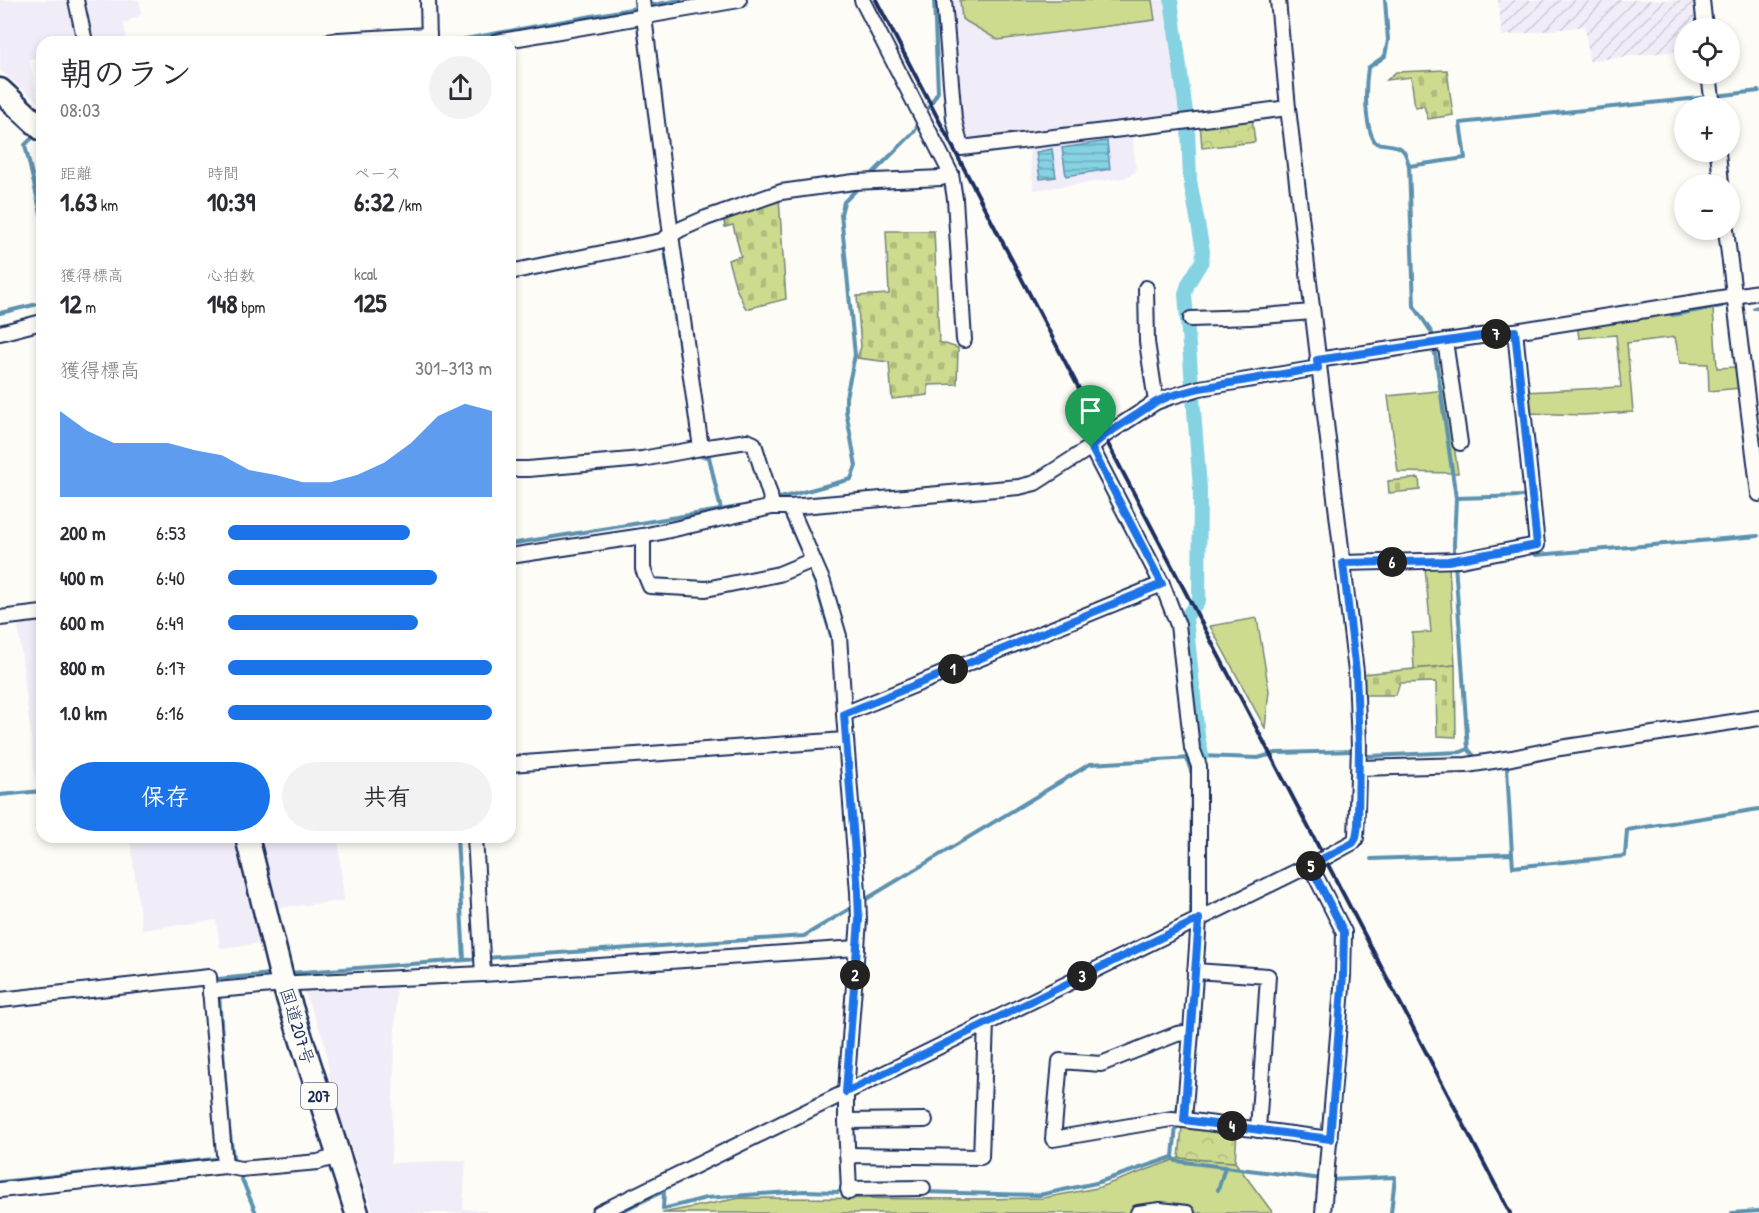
<!DOCTYPE html>
<html lang="ja">
<head>
<meta charset="utf-8">
<style>
  :root { --surface:#fff; --page:#f2f2f3; --text:#2b2b33; --muted:#7c7c81; --accent:#1a73e8 }
  body { margin:0; font-family:"Patrick Hand","Klee One",sans-serif; background:var(--page); color:var(--text); height:100vh; display:flex; flex-direction:column; font-size:22px; white-space:nowrap }
  * { box-sizing:border-box; margin:0 }
  p { font-size:20px; color:var(--muted) }
  .icon { flex:none; width:33px; height:33px; fill:none; stroke:currentColor; stroke-width:2; stroke-linecap:round; stroke-linejoin:round }
  .map { position:relative; flex:1; overflow:hidden }
  .side { position:absolute; left:36px; top:36px; width:480px; height:807px; display:flex; flex-direction:column; background:var(--surface); border-radius:18px; box-shadow:0 3px 9px #0003 }
  .side>* { flex:none }
  .controls { position:absolute; left:1674px; top:18px; display:grid; gap:12px }
  .controls a { display:grid; place-items:center; width:66px; height:66px; border-radius:50%; background:var(--surface); box-shadow:0 3px 9px #0003; font-size:30px }
  .pin { position:absolute; display:grid; place-items:center; width:51px; height:51px; color:#fff; margin:-62px -26px; border-radius:50% 50% 50% 0; rotate:-45deg; box-shadow:0 0 6px #0007 }
  .pin .icon { rotate:45deg }
  .km { position:absolute; width:30px; height:30px; margin:-15px; border-radius:50%; background:#222; color:#fff; font-size:16px; line-height:30px; text-align:center }
  .round { display:grid; place-items:center; flex:none; width:63px; height:63px; border-radius:32px; background:var(--page) }
  .summary { display:flex; align-items:center; justify-content:space-between; height:102px; padding:0 24px }
  h1 { font-size:33px; font-weight:800; line-height:45px }
  .stats { display:grid; grid-template-columns:repeat(3,1fr); gap:9px; height:102px; padding:6px 24px }
  .stats div { display:grid; align-content:center }
  .stats b { font-size:26px; font-weight:800 }
  .stats small { font-size:16px; font-weight:400 }
  .stats p { font-size:16px }
  .chart { height:168px; padding:12px 24px }
  .chart p { display:flex; justify-content:space-between }
  .chart svg { width:100%; height:108px; margin-top:6px; fill:var(--accent); opacity:.7 }
  .primary-button { display:flex; gap:12px; margin-top:auto; padding:12px 24px }
  .primary-button a { flex:1; height:69px; border-radius:36px; background:var(--accent); color:#fff; font-size:24px; font-weight:800; line-height:69px; text-align:center }
  .primary-button a+a { background:var(--page); color:var(--text) }
  ul { padding:0 24px; list-style:none; font-size:20px }
  li { display:grid; grid-template-columns:96px 72px 1fr; align-items:center; height:45px }
  li i { height:15px; border-radius:8px; background:var(--accent) }
  .map>svg:first-child { display:block }
</style>
</head>
<body>
<div class="map">
<svg width="1759" height="1213" viewBox="0 0 1759 1213">
  <defs>
    <pattern id="industrial-furrows" width="10" height="10" patternUnits="userSpaceOnUse" patternTransform="scale(1.5)"><rect width="10" height="10" fill="#f1edf8"/><path d="M-1 1l2-2M0 10L10 0M9 11l2-2" fill="none" stroke="#ceccd7"/></pattern>
    <pattern id="cemetery-stones" width="16" height="16" patternUnits="userSpaceOnUse" patternTransform="scale(1.5)"><rect width="16" height="16" fill="#cddb8f"/><path d="M2 7V4a2 2 0 0 1 4 0v3zM10 15v-3a2 2 0 0 1 4 0v3z" fill="#afbc7e"/></pattern>
    <pattern id="park-crowns" width="20" height="18" patternUnits="userSpaceOnUse" patternTransform="scale(1.5)"><rect width="20" height="18" fill="#cddb8f"/><path d="M2 6a3 3 0 1 1 6 0M12 15a3 3 0 1 1 6 0" fill="none" stroke="#afbc7e"/></pattern>
    <pattern id="water-rules" width="6" height="5" patternUnits="userSpaceOnUse" patternTransform="scale(1.5)"><rect width="6" height="5" fill="#85d2e3"/><path d="M0 2.5h6" fill="none" stroke="#6cabbb"/></pattern>
  </defs>
  <rect width="100%" height="100%" fill="#fdfcf7"/>
  <filter id="ink" filterUnits="userSpaceOnUse"><feTurbulence type="fractalNoise" baseFrequency=".0167" numOctaves="2"/><feDisplacementMap in="SourceGraphic" scale="12" xChannelSelector="R" yChannelSelector="G"/><feConvolveMatrix kernelMatrix="1 2 1 2 8 2 1 2 1" color-interpolation-filters="sRGB"/></filter>
  <g filter="url(#ink)">
    <!-- built -->
    <g fill="#f1edf8">
      <polygon points="0,0 69,0 77,35 62,38 63,42 42,42 42,56 29,60 39,103 0,70"/>
      <polygon points="80,0 139,0 142,14 124,23 126,39 110,42 89,42"/>
      <polygon points="950,0 1169,0 1184,119 1132,126 1136,171 1125,178 1034,190 1027,137 965,144 959,119"/>
      <polygon points="42,621 42,781 36,782 18,624"/>
      <polygon points="130,837 338,837 344,901 255,910 263,943 220,948 216,920 142,930"/>
      <polygon points="397,971 391,1163 466,1160 463,1209 486,1211 487,1213 374,1213 332,1093 324,1040 298,977 359,972"/>
    </g>
    <!-- industrial -->
    <polygon fill="url(#industrial-furrows)" points="1498,0 1696,0 1699,28 1684,28 1684,50 1589,61 1585,26 1502,36"/>
    <!-- green -->
    <g fill="#cddb8f" stroke="#748576" stroke-width="1.5">
      <polygon points="960,0 1152,0 1155,20 998,40 962,19"/>
      <polygon points="1712,294 1717,368 1737,367 1740,388 1709,391 1708,364 1680,363 1675,337 1627,343 1633,412 1583,415 1529,413 1525,392 1621,387 1616,335 1579,338 1576,317"/>
      <polygon points="1446,390 1458,473 1398,472 1388,396"/>
      <polygon points="1425,567 1449,567 1455,665 1414,669 1412,633 1431,632"/>
      <polygon points="1257,618 1269,691 1265,728 1210,626"/>
      <polygon points="1179,1158 1235,1162 1273,1213 662,1213 740,1198 982,1199 1043,1198 1097,1188"/>
    </g>
    <!-- cemetery -->
    <g fill="url(#cemetery-stones)" stroke="#748576" stroke-width="1.5">
      <polygon points="1447,70 1453,115 1428,119 1424,106 1415,107 1411,77 1387,80 1396,72"/>
      <polygon points="779,198 786,299 746,309 736,288 728,260 741,256 733,225 725,227 723,217"/>
      <polygon points="886,231 934,231 939,342 958,348 957,384 928,385 928,395 892,399 889,362 857,358 861,347 857,296 889,294"/>
      <polygon points="1419,478 1420,490 1389,493 1388,481"/>
      <polygon points="1455,665 1456,737 1437,736 1436,682 1400,683 1396,695 1363,695 1362,674"/>
    </g>
    <!-- park -->
    <g fill="url(#park-crowns)" stroke="#748576" stroke-width="1.5">
      <polygon points="1252,118 1255,142 1202,148 1200,123"/>
      <polygon points="1182,1127 1237,1132 1235,1162 1179,1158"/>
    </g>
    <!-- water -->
    <g fill="url(#water-rules)" stroke="#5b91ae" stroke-width="1.5">
      <polygon points="1107,141 1110,169 1066,176 1062,148"/>
      <polygon points="1052,149 1056,177 1040,179 1036,152"/>
    </g>
    <g fill="none" stroke-linecap="round" stroke-linejoin="round">
      <!-- stream -->
      <g stroke="#5b91ae" stroke-width="4">
        <path d="M 1385,0 L 1388,40 L 1385,56 L 1368,68 C 1365,87 1364,129 1376,143 C 1397,147 1404,142 1409,166 L 1414,306 L 1432,333 L 1433,339"/>
        <polyline points="449,42 680,0"/>
        <polyline points="1715,96 1759,91"/>
        <polyline points="924,115 938,92 934,0"/>
        <polyline points="37,133 25,145 42,218"/>
        <polyline points="1409,166 1465,158 1460,123 1708,97"/>
        <polyline points="868,178 914,132 920,122"/>
        <polyline points="664,244 683,370"/>
        <polyline points="1754,308 1759,307"/>
        <polyline points="0,313 42,303"/>
        <polyline points="1672,315 1722,306"/>
        <polyline points="1434,346 1456,498 1454,543 1454,556"/>
        <polyline points="697,451 699,456 709,457 721,510"/>
        <polyline points="1456,498 1525,496 1527,511"/>
        <polyline points="773,500 851,479 856,466 846,411 846,397 855,355 841,214 844,202 861,185"/>
        <polyline points="784,511 805,559"/>
        <polyline points="510,544 751,505"/>
        <polyline points="1533,549 1536,555 1758,536"/>
        <polyline points="808,566 815,582 832,639 833,647"/>
        <polyline points="1042,626 1152,580"/>
        <polyline points="1468,749 1475,757 1478,757"/>
        <polyline points="1362,754 1369,756 1461,752 1468,749 1455,563"/>
        <polyline points="1199,756 1258,758 1276,753 1355,751"/>
        <polyline points="1187,759 1192,774 1191,919"/>
        <polyline points="1507,768 1512,854"/>
        <polyline points="0,795 42,791"/>
        <polyline points="457,837 464,960"/>
        <polyline points="1371,859 1512,854 1513,867 1625,856 1627,830 1759,809"/>
        <polyline points="863,901 1090,764 1192,758"/>
        <polyline points="486,958 804,936 856,905"/>
        <polyline points="289,973 479,959"/>
        <polyline points="219,986 218,979 272,974"/>
        <polyline points="219,994 228,1120 233,1157 236,1165"/>
        <polyline points="1179,1094 1173,1157 1176,1161 1322,1179"/>
        <polyline points="239,1172 256,1213"/>
        <polyline points="1329,1180 1395,1177 1391,1213"/>
        <polyline points="0,1182 214,1159"/>
        <polyline points="1218,1190 1225,1167"/>
        <polyline points="923,1192 1039,1195 1096,1183 1173,1157"/>
        <polyline points="618,1213 664,1191 663,1209 706,1198 804,1191 838,1192"/>
        <polyline points="1732,1213 1759,1211"/>
      </g>
      <!-- canal -->
      <polyline stroke="#85d2e3" stroke-width="14" points="1171,0 1188,127 1190,180 1203,251 1202,261 1188,284 1185,294 1200,488 1199,600 1186,617 1198,736 1202,755"/>
      <defs>
        <g id="minor">
          <polyline points="76,0 85,42"/>
          <polyline points="428,0 429,42"/>
          <polyline points="862,0 951,174 955,199 964,340"/>
          <polyline points="944,0 954,119 961,148 1181,122 1288,108"/>
          <polyline points="1702,0 1705,28"/>
          <polyline points="327,42 338,40 429,35"/>
          <polyline points="496,42 739,0"/>
          <polyline points="1709,74 1713,106"/>
          <polyline points="1718,152 1721,184"/>
          <polyline points="1726,230 1759,494"/>
          <polyline points="510,272 661,241 681,229 706,218 781,192 854,182 941,178 951,174"/>
          <polyline points="1146,288 1147,342 1156,402"/>
          <polyline points="1191,319 1251,317 1312,312"/>
          <polyline points="0,333 42,322"/>
          <polyline points="1445,341 1460,443"/>
          <polyline points="1317,360 1515,331 1759,292"/>
          <polyline points="1091,447 1162,584 1178,625 1192,748 1199,766 1199,919 1191,1032 1177,1034 1101,1064 1060,1061 1053,1139 1171,1119 1184,1120 1330,1139"/>
          <polyline points="701,448 747,441 754,444 770,495 772,507"/>
          <polyline points="510,469 528,469 642,459 701,448 671,235 642,0"/>
          <polyline points="790,507 823,582 839,636 844,711"/>
          <polyline points="643,536 643,569 650,586 706,589 779,574 813,560"/>
          <polyline points="510,556 643,536 772,507 790,507 1019,487 1035,483 1091,447 1104,436 1156,402 1170,397 1200,388 1318,368"/>
          <polyline points="1343,563 1461,560 1537,545 1515,331"/>
          <polyline points="0,618 42,613"/>
          <polyline points="510,764 845,740"/>
          <polyline points="1359,768 1467,765 1512,758 1560,748 1759,718"/>
          <polyline points="475,837 483,974"/>
          <polyline points="1310,865 1344,932 1343,976 1323,1213"/>
          <polyline points="1195,971 1268,976 1258,1130"/>
          <polyline points="210,993 216,990 296,983 483,974 857,948"/>
          <polyline points="0,1000 209,977 225,1166"/>
          <polyline points="1184,1120 1191,1032"/>
          <polyline points="846,1121 925,1120"/>
          <polyline points="847,1155 981,1157 986,1023"/>
          <polyline points="848,1189 923,1188"/>
          <polyline points="0,1190 225,1166 241,1169 318,1162 338,1156"/>
          <polyline points="849,1192 846,1121 846,1092 859,920 858,892 844,714 1162,584"/>
          <polyline points="599,1213 1324,858 1353,842 1356,838 1359,746 1356,672 1288,108 1278,0"/>
          <polyline points="1138,1213 1160,1210 1187,1213"/>
        </g>
        <g id="trunk">
          <polyline points="0,90 42,129"/>
          <polyline points="247,837 282,979 357,1213"/>
        </g>
      </defs>
      <!-- minor casing -->
      <use href="#minor" stroke="#1b2f5e" stroke-width="18"/>
      <!-- trunk casing -->
      <use href="#trunk" stroke="#1b2f5e" stroke-width="27"/>
      <!-- minor -->
      <use href="#minor" stroke="#fdfcf7" stroke-width="14"/>
      <!-- trunk -->
      <use href="#trunk" stroke="#fdfcf7" stroke-width="22"/>
      <!-- rail -->
      <polyline stroke="#1b2f5e" stroke-width="4" points="876,0 1510,1213"/>
    </g>
  </g>
  <g fill="none" stroke-linecap="round" stroke-linejoin="round" filter="url(#ink)">
    <defs>
      <polygon id="route" points="1515,331 1537,545 1448,561 1343,563 1356,672 1359,746 1358,825 1356,838 1353,843 1310,865 1344,932 1343,976 1330,1139 1184,1120 1199,919 846,1092 859,920 858,892 844,714 1162,584 1091,447 1104,436 1156,402 1170,396 1200,388 1318,368 1317,360"/>
    </defs>
    <!-- route casing -->
    <use href="#route" stroke="#fff" stroke-width="12"/>
    <!-- route -->
    <use href="#route" stroke="#1a73e8" stroke-width="8"/>
  </g>
  <g text-anchor="middle" stroke-width="5" stroke-linejoin="round" paint-order="stroke">
    <!-- shield labels -->
    <rect fill="#fdfcf7" stroke="#5f6c8c" stroke-width="1.5" x="301" y="1083" width="36" height="26" rx="4.5"/>
    <g font-size="16" font-weight="bold" fill="#1b2f5e">
      <text x="319" y="1102">207</text>
    </g>
    <!-- street labels -->
    <g font-size="18" fill="#1b2f5e" stroke="#fdfcf7">
      <text transform="translate(297 1026) rotate(73)" y="6">国道207号</text>
    </g>
  </g>
</svg>
<div class="controls">
<a><svg class="icon" aria-label="locate" viewBox="0 0 24 24"><circle cx="12" cy="12" r="6"/><path d="M12 2v4M12 18v4M2 12h4M18 12h4"/></svg></a>
<a>+</a>
<a>−</a>
</div>
<div class="pin" style="left:1091px;top:447px;background:#1e9e55"><svg class="icon" aria-label="arrive" viewBox="0 0 24 24"><path d="M6 21V4h12l-3 4 3 4H6"/></svg></div>
<b class="km" style="left:953px;top:669px">1</b>
<b class="km" style="left:855px;top:975px">2</b>
<b class="km" style="left:1082px;top:976px">3</b>
<b class="km" style="left:1232px;top:1126px">4</b>
<b class="km" style="left:1311px;top:866px">5</b>
<b class="km" style="left:1392px;top:562px">6</b>
<b class="km" style="left:1496px;top:334px">7</b>
<section class="side">
<div class="summary"><div><h1>朝のラン</h1><p>08:03</p></div><a class="round"><svg class="icon" aria-label="share" viewBox="0 0 24 24"><path d="M12 15V3M7 8l5-5 5 5M5 13v7h14v-7"/></svg></a></div>
<div class="stats">
<div><p>距離</p><b>1.63<small> km</small></b></div>
<div><p>時間</p><b>10:39</b></div>
<div><p>ペース</p><b>6:32<small> /km</small></b></div>
</div>
<div class="stats">
<div><p>獲得標高</p><b>12<small> m</small></b></div>
<div><p>心拍数</p><b>148<small> bpm</small></b></div>
<div><p>kcal</p><b>125</b></div>
</div>
<div class="chart"><p><span>獲得標高</span>301–313 m</p>
<svg viewBox="0 0 160 44" preserveAspectRatio="none"><path d="M0 44V9L10 17L20 22L30 22L40 22L50 25L60 27L70 33L80 35L90 38L100 38L110 35L120 30L130 22L140 11L150 6L160 9V44z"/></svg>
</div>
<ul>
<li><b>200 m</b>6:53<i style="width:69%"></i></li>
<li><b>400 m</b>6:40<i style="width:79%"></i></li>
<li><b>600 m</b>6:49<i style="width:72%"></i></li>
<li><b>800 m</b>6:17<i style="width:100%"></i></li>
<li><b>1.0 km</b>6:16<i style="width:100%"></i></li>
</ul>
<div class="primary-button"><a>保存</a><a>共有</a></div>
</section>
</div>
</body>
</html>
